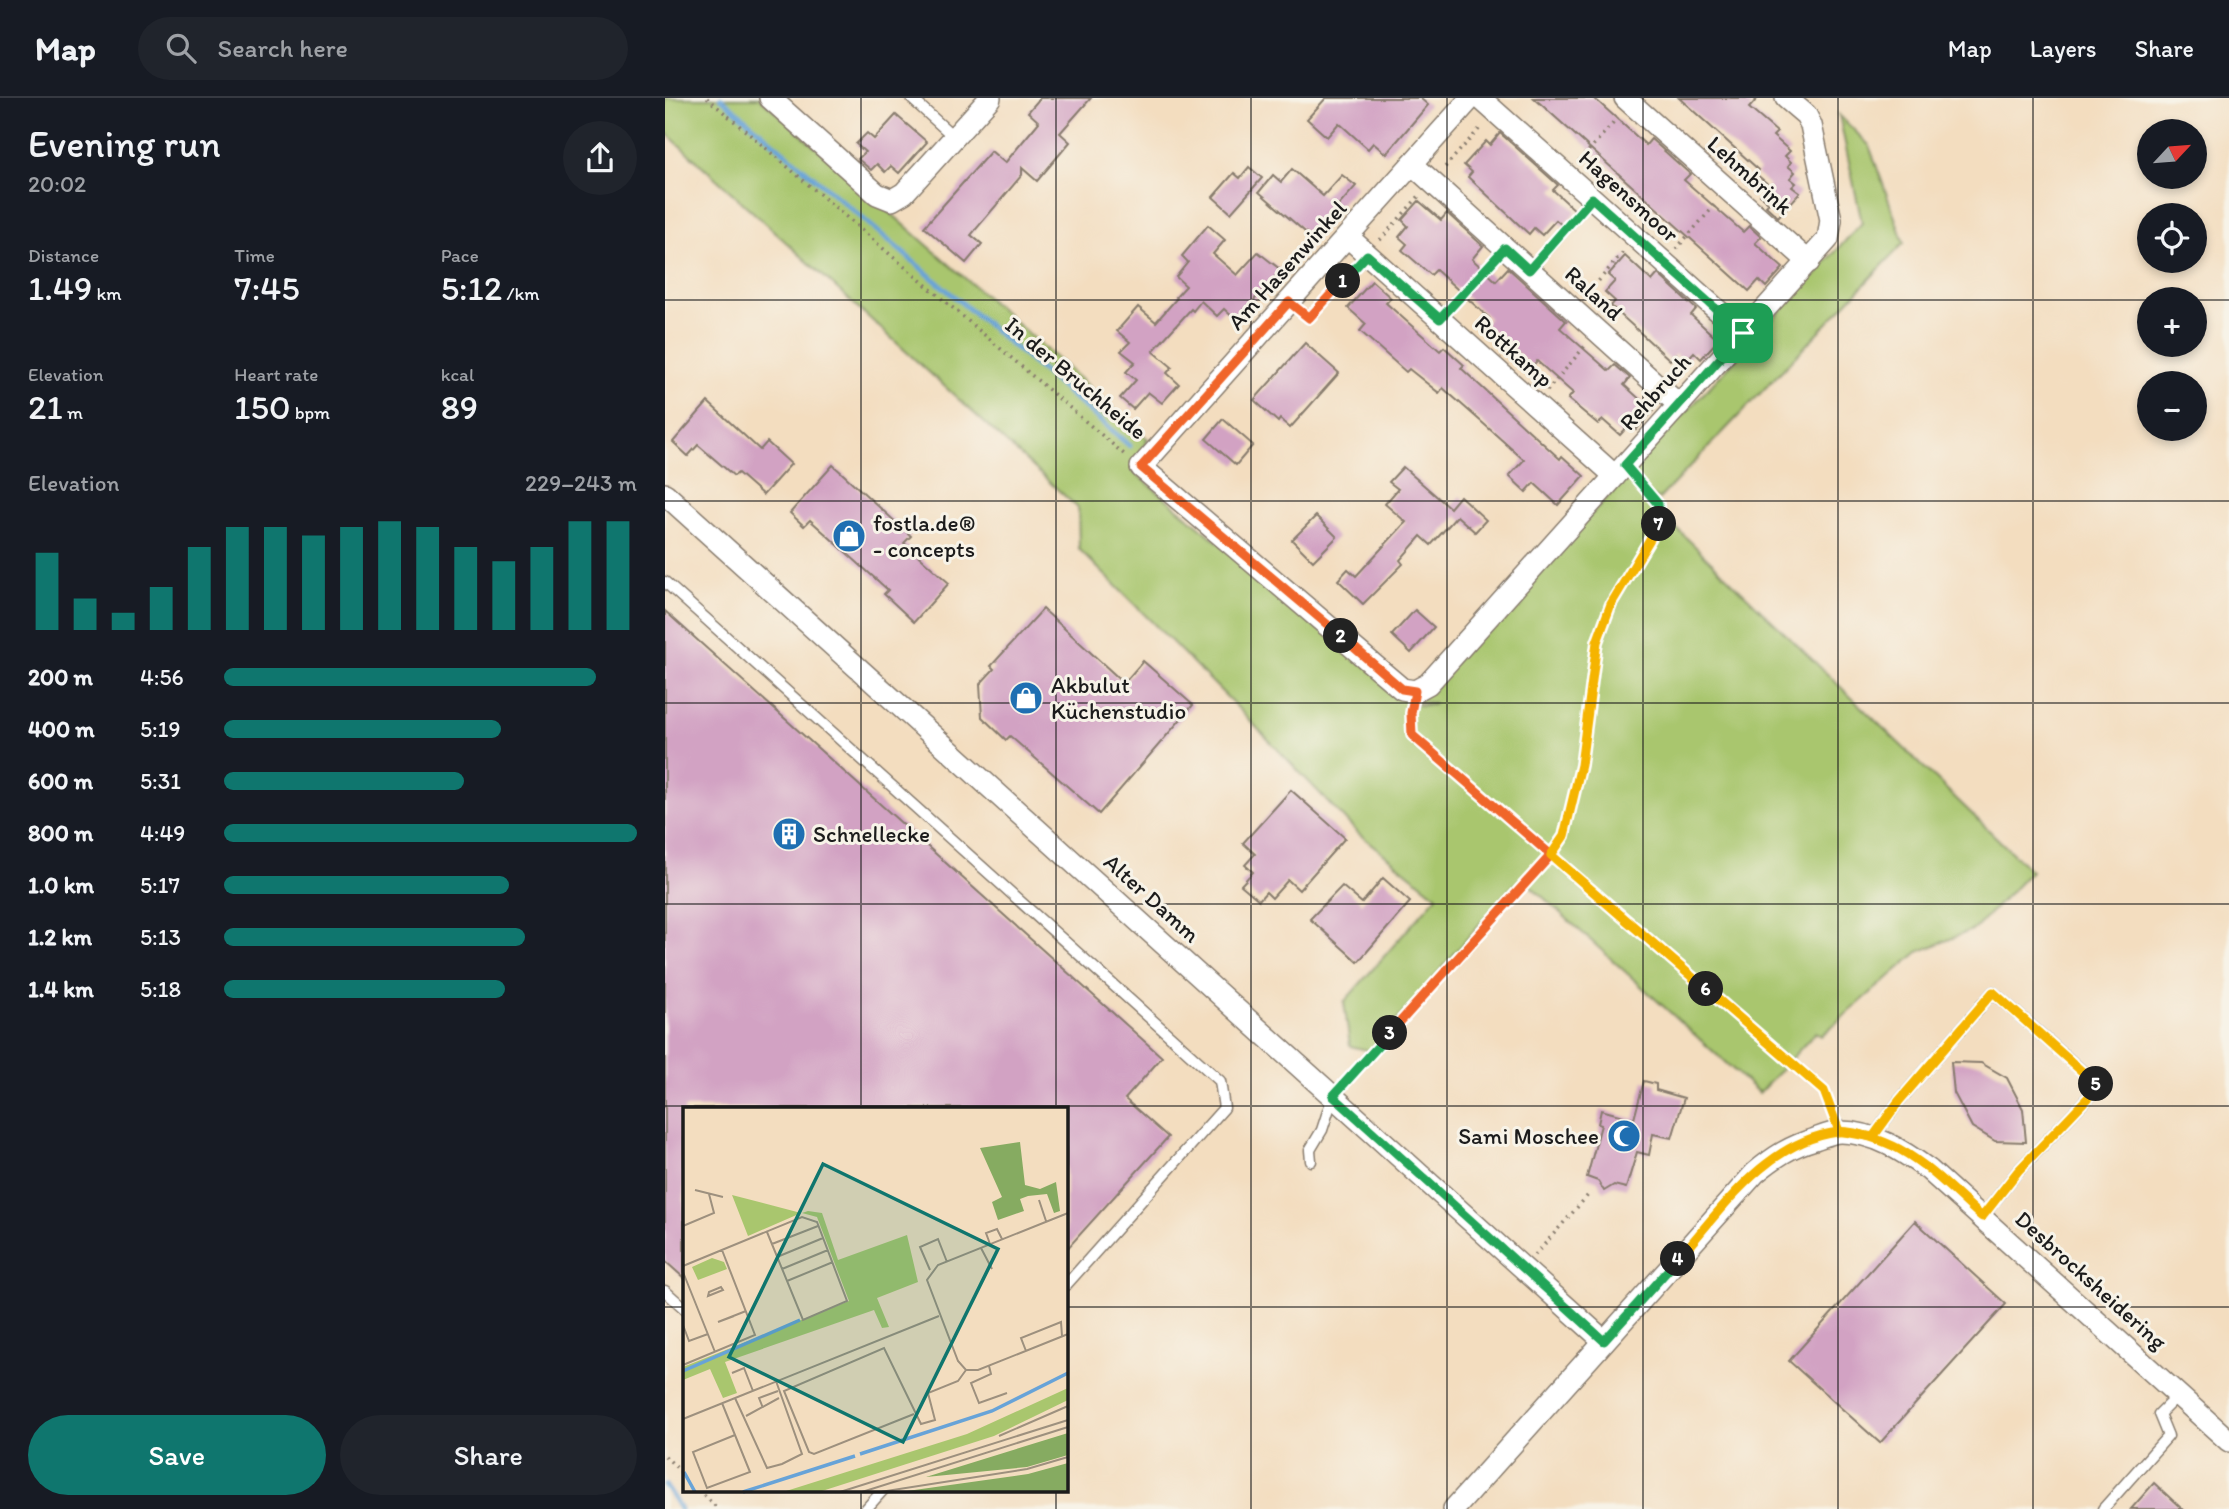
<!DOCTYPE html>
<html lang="en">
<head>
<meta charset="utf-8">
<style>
  :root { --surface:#171b24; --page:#20242c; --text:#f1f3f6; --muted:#9ea1a6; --line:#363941; --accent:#0f766e }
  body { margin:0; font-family:Itim,sans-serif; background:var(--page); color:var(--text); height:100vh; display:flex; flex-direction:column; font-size:26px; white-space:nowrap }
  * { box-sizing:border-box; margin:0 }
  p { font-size:23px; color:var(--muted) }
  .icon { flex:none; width:38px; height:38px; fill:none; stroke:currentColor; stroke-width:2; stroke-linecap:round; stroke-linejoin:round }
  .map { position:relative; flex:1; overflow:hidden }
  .details { display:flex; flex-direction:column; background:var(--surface); width:665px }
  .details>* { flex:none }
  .needle { width:46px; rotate:64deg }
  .tools { position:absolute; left:1472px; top:21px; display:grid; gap:14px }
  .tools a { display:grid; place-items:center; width:70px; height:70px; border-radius:50%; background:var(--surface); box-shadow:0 4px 10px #0003; font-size:35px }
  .pin { position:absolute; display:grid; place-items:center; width:60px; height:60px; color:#fff; margin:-30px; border-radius:14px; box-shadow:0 4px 10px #0006 }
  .km { position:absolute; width:35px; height:35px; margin:-18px; border-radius:50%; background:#222; color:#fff; font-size:19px; line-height:35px; text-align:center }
  .round { display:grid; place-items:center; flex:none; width:74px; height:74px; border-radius:37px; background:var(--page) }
  .headline { display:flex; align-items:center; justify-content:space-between; height:119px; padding:0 28px }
  h1 { font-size:38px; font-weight:600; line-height:52px }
  .stats { display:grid; grid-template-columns:repeat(3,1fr); gap:10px; height:119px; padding:7px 28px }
  .stats div { display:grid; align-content:center }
  .stats b { font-size:35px; font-weight:600 }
  .stats small { font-size:19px; font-weight:400 }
  .stats p { font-size:19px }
  .chart { height:196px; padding:14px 28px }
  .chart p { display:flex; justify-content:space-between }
  .chart svg { width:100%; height:126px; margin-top:7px; stroke:var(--accent); stroke-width:6 }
  .action { display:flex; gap:14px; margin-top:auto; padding:14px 28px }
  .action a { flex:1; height:80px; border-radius:42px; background:var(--accent); color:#fff; font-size:28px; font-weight:600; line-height:80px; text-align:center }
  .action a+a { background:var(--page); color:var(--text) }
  ul { padding:0 28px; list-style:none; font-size:23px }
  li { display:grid; grid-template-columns:112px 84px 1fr; align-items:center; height:52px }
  li i { height:18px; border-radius:9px; background:var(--accent) }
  header { display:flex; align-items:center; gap:42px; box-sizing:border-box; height:98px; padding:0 35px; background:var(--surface); border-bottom:2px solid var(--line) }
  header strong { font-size:33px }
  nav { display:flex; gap:38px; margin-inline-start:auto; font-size:24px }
  .search { width:490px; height:63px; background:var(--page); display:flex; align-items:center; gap:18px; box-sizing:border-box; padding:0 24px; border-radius:38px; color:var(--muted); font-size:26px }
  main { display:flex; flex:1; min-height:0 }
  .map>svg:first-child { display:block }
</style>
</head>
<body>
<header>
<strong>Map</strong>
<div class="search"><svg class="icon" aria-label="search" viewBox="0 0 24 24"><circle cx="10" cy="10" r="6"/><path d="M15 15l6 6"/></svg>Search here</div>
<nav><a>Map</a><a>Layers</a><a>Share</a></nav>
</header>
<main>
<section class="details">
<div class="headline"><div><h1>Evening run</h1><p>20:02</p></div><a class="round"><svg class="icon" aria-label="share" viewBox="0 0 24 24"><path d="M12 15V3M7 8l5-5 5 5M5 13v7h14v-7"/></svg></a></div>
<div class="stats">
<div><p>Distance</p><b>1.49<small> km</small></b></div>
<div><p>Time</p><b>7:45</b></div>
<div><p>Pace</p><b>5:12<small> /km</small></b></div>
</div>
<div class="stats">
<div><p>Elevation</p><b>21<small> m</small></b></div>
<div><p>Heart rate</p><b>150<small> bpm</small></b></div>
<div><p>kcal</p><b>89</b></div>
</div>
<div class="chart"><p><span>Elevation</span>229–243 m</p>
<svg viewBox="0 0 160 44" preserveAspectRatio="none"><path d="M5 44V17M15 44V33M25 44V38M35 44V29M45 44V15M55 44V8M65 44V8M75 44V11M85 44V8M95 44V6M105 44V8M115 44V15M125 44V20M135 44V15M145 44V6M155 44V6"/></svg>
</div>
<ul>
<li><b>200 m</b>4:56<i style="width:90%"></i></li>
<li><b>400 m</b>5:19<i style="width:67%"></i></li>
<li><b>600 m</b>5:31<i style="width:58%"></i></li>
<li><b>800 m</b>4:49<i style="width:100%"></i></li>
<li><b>1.0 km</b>5:17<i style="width:69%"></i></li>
<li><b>1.2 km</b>5:13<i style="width:73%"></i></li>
<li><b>1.4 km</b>5:18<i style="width:68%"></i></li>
</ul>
<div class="action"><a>Save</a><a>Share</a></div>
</section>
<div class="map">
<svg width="1564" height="1411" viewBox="0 0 1564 1411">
  <rect width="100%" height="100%" fill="#f7f3e8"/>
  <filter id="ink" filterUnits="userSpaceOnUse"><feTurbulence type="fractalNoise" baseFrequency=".0143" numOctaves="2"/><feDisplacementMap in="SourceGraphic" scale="14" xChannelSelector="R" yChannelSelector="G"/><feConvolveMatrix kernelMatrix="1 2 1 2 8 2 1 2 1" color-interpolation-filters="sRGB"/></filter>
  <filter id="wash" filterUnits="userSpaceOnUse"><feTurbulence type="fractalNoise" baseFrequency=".00686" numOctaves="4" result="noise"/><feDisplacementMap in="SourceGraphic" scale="28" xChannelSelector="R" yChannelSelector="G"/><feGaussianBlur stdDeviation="1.57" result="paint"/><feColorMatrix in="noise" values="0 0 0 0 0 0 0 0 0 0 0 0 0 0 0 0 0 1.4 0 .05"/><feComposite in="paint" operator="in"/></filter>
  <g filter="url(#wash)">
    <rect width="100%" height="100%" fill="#f3ddbf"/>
    <!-- green -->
    <polygon fill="#a9c66e" stroke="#627145" stroke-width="2" points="0,0 95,0 483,341 469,374 749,607 768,607 769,605 752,604 1197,125 1174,17 1204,47 1239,145 994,401 975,395 1366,773 1310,831 1253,854 1156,938 1151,934 1094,995 857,780 843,793 706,953 685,948 679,904 772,798 694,736 572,609 414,451 413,410 0,34"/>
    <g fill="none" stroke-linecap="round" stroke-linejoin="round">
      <!-- stream -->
      <g stroke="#67a3d8" stroke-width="5">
        <polyline points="56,0 465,348"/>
        <polyline points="0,1387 15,1411"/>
      </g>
    </g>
    <g id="blocks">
      <!-- building -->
      <g fill="#d2a2c3">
        <polygon points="375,0 426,0 395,35 405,44 372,83 357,70 357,77 306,137 317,146 301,165 259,129 326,53 340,65 374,24 363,14"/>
        <polygon points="661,0 755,0 763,7 721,56 708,45 703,51 674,25 662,39 642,21"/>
        <polygon points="869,0 929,0 981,47 986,41 1025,76 1019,82 1078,134 1084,128 1096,139 1090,145 1118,170 1101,189 1094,182 1084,193"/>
        <polygon points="1014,0 1093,0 1084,10 1112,34 1108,38 1125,53 1120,58 1126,64 1123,68 1130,74 1125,80 1131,85 1127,89 1135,95 1113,119 1101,108 1104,105 1095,97 1104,87 1091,76 1094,72"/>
        <polygon points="231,17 262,44 234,75 226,68 220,74 212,66 206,72 193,61 200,54 191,46 202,35 209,41"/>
        <polygon points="835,35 893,87 888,92 911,113 898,128 891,122 877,137 869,130 864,136 803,79 807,74 799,67 821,43 825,47"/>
        <polygon points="584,69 597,80 566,115 548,99 569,75 575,80"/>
        <polygon points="627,71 658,98 677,77 691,88 646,139 594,94 608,77 616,84"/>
        <polygon points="754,103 776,122 782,115 818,148 807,161 831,183 843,170 901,223 895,230 944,273 950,267 965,280 959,287 988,313 971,332 965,326 955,337 938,322 933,326 903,301 908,295 872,263 867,268 836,241 820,226 824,220 771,172 766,177 737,152 742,146 734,139 743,128 737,122"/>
        <polygon points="543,127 560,142 548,156 572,177 593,154 616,172 571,222 559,211 552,218 536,203 528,213 526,211 488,253 507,269 502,275 514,286 497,305 483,294 468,311 455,300 471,282 461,274 470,264 456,253 465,244 452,233 473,209 491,224 512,200 511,199 521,188 511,179 523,164 517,158"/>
        <polygon points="960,158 987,183 993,176 1031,211 1026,217 1053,242 1036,261 1029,254 1019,265 1010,256 1005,262 946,208 950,203 940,194 950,183 943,177"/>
        <polygon points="707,183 726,200 721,205 775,253 779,249 799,267 796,270 837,308 895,361 897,358 919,378 893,407 869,385 861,394 844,378 859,362 820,327 778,290 774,295 744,271 741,274 695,233 701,226 683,210"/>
        <polygon points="640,245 674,275 625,330 615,321 613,324 589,302"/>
        <polygon points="43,304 95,352 102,344 126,366 98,397 73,375 69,378 33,347 23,358 8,344"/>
        <polygon points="558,321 588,347 571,367 541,341"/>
        <polygon points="168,367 246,438 239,445 284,485 249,524 219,496 223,492 145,422 139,428 125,415"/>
        <polygon points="738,369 785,410 795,398 821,422 810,434 792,418 766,447 756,438 735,462 738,466 698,506 673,482 683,471 691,478 741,424 720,406 733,391 724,384"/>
        <polygon points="651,418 672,439 648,463 627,442"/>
        <polygon points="378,511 459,585 478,563 528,607 434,716 345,638 341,642 317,619 315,586 329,571 326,568"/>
        <polygon points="750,512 769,529 746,555 727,537"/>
        <polygon points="0,513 497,959 460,1001 503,1039 401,1152 401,1010 19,1010 19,1180 0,1163"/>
        <polygon points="626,692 680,740 634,792 623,782 607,800 601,794 594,802 576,787 588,774 580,767 590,756 578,745"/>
        <polygon points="718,780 745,804 693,864 645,821 677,788 697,805"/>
        <polygon points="1286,964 1316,965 1342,980 1358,1011 1361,1044 1330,1043 1307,1029 1289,995"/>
        <polygon points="979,983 991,986 991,992 1019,1000 1007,1040 988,1036 984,1057 972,1054 961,1090 949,1087 939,1093 933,1083 922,1079 936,1027 933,1026 936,1012 969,1021"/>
        <polygon points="1250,1123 1341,1206 1215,1345 1124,1263"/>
        <polygon points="1489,1385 1517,1411 1466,1411"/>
      </g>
    </g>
  </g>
  <g filter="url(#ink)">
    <use href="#blocks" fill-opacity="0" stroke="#887c6e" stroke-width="2"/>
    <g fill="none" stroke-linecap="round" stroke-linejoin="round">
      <defs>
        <g id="service">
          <polyline points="246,0 289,39"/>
          <polyline points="0,484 555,983 559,1010 401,1187"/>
          <polyline points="1208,1039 1234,1003 1328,894 1434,988 1353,1073 1317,1119"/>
          <polyline points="646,1063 645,1052 657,1032 668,998"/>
          <polyline points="0,1193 19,1210"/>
          <polyline points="201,1411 218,1392"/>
          <polyline points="1438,1411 1503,1338 1494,1316 1513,1297"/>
        </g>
        <g id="minor">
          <polyline points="105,0 212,96 227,102 239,95 325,0"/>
          <polyline points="806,0 476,369 737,591 750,593 763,586 1163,141 1166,122 1146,27 1141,17 1121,0"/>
          <polyline points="815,0 1078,235"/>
          <polyline points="960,0 1144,164"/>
          <polyline points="747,66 1014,307"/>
          <polyline points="683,139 950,378"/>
          <polyline points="0,396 939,1243"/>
          <path d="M 789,1411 L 1090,1075 C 1109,1059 1126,1048 1150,1041 C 1158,1038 1168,1034 1176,1034 C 1209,1034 1238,1053 1264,1072 L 1564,1343"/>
        </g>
      </defs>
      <!-- service casing -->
      <use href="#service" stroke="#887c6e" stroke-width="13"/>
      <!-- minor casing -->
      <use href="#minor" stroke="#887c6e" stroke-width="24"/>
      <!-- path -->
      <g stroke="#887c6e" stroke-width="3.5" stroke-dasharray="2 5" stroke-linecap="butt">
        <polyline points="42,0 460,357"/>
        <polyline points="914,63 953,20"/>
        <polyline points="780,69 817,28"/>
        <polyline points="715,142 754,98"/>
        <polyline points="1011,151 1050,107"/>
        <polyline points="875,159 914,115"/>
        <polyline points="920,199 958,154"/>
        <polyline points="787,208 827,164"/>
        <polyline points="639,216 644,220 689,171"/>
        <polyline points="882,293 920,248"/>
        <polyline points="747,612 747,637 1159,993 1168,1016"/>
        <polyline points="681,984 885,757 899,738 916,667 932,544 946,506 968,467 994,426 993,406 973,383"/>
        <polyline points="870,1157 924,1096"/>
        <polyline points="0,1358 19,1377"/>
        <polyline points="34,1392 53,1411"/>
      </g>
      <!-- service -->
      <use href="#service" stroke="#fff" stroke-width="10"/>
      <!-- minor -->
      <use href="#minor" stroke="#fff" stroke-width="21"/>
    </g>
  </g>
  <g fill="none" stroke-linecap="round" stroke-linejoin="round" filter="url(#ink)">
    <defs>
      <polyline id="split-1" points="678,183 702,157 775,221 840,150 864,172 927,100 1078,235"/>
      <polyline id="split-2" points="676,538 476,369 624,204 644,220 678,183"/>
      <polyline id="split-3" points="676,538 737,591 750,593 746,615 747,637 886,757 725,935"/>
      <polyline id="split-4" points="725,935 668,998 939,1243 1013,1161"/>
      <path id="split-5" d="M 1013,1161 C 1057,1111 1102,1043 1173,1034 C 1190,1032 1219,1043 1234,1051 C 1265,1068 1291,1096 1317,1119 L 1353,1073 L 1434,988 L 1431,986"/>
      <polyline id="split-6" points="1041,891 1159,993 1174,1033 1208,1039 1234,1003 1328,894 1431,986"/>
      <polyline id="split-7" points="994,426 946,506 932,544 916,667 899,738 886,757 1041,891"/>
      <polyline id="split-8" points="994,426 993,406 960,367 1078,235"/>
    </defs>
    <!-- split-1 casing -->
    <use href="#split-1" stroke="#fff" stroke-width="14"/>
    <!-- split-2 casing -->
    <use href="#split-2" stroke="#fff" stroke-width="14"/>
    <!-- split-3 casing -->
    <use href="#split-3" stroke="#fff" stroke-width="14"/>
    <!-- split-4 casing -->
    <use href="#split-4" stroke="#fff" stroke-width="14"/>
    <!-- split-5 casing -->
    <use href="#split-5" stroke="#fff" stroke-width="14"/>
    <!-- split-6 casing -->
    <use href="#split-6" stroke="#fff" stroke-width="14"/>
    <!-- split-7 casing -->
    <use href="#split-7" stroke="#fff" stroke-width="14"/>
    <!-- split-8 casing -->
    <use href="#split-8" stroke="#fff" stroke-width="14"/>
    <!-- split-1 -->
    <use href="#split-1" stroke="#22a559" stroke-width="9"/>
    <!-- split-2 -->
    <use href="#split-2" stroke="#f0652b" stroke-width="9"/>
    <!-- split-3 -->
    <use href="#split-3" stroke="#f0652b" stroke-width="9"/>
    <!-- split-4 -->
    <use href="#split-4" stroke="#22a559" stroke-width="9"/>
    <!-- split-5 -->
    <use href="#split-5" stroke="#f5b400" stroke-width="9"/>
    <!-- split-6 -->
    <use href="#split-6" stroke="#f5b400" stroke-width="9"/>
    <!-- split-7 -->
    <use href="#split-7" stroke="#f5b400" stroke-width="9"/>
    <!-- split-8 -->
    <use href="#split-8" stroke="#22a559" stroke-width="9"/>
  </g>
  <!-- grid -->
  <path fill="none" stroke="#1c1c1c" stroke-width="2" stroke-opacity="0.55" d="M 196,0 L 196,1010M 391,0 L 391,1010M 586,0 L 586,1411M 782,0 L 782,1411M 978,0 L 978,1411M 1173,0 L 1173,1411M 1368,0 L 1368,1411M 0,202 L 1484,202M 1530,202 L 1564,202M 0,403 L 1564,403M 0,605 L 1564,605M 0,806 L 1564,806M 0,1008 L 1564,1008M 0,1209 L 19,1209M 401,1209 L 1564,1209M 196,1392 L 196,1411M 391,1392 L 391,1411"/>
  <!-- icons -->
  <defs>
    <symbol id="shop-disc" viewBox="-11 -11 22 22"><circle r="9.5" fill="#1f6fb2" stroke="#f7f3e8"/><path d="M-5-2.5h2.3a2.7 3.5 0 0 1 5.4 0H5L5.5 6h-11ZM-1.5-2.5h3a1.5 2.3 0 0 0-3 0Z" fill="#fff"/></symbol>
    <symbol id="building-disc" viewBox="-11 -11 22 22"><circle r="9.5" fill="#1f6fb2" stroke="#f7f3e8"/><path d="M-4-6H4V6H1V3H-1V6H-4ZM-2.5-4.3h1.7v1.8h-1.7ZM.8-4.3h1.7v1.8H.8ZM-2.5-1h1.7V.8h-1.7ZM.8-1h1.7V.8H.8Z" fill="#fff"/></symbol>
    <symbol id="mosque-disc" viewBox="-11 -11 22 22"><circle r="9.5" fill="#1f6fb2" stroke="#f7f3e8"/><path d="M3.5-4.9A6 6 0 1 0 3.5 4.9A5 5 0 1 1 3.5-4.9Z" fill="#fff"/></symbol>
  </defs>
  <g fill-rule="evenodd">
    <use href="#shop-disc" x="165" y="419" width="38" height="38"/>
    <use href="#shop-disc" x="342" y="581" width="38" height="38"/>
    <use href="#building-disc" x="105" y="717" width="38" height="38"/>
    <use href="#mosque-disc" x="940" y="1019" width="38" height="38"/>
  </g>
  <g text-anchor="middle" stroke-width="6" stroke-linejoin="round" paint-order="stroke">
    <!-- street labels -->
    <g font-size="23" fill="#1c1c1c" stroke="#f7f3e8">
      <text transform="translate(1085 77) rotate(42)" y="8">Lehmbrink</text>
      <text transform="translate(964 98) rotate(42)" y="8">Hagensmoor</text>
      <text transform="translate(622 167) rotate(-48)" y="8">Am Hasenwinkel</text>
      <text transform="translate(929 195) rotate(42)" y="8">Raland</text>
      <text transform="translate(849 253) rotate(42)" y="8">Rottkamp</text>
      <text transform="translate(411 280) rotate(40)" y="8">In der Bruchheide</text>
      <text transform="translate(990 294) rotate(-48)" y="8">Rehbruch</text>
      <text transform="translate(487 800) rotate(42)" y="8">Alter Damm</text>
      <text transform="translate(1426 1182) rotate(42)" y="8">Desbrocksheidering</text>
    </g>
    <!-- poi labels -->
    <g font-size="23" fill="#1c1c1c" stroke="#f7f3e8" text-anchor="start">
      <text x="208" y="433">fostla.de®<tspan x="208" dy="26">- concepts</tspan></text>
      <text x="386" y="595">Akbulut<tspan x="386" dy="26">Küchenstudio</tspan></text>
      <text x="148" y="744">Schnellecke</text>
      <text x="934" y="1046" text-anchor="end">Sami Moschee</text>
    </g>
  </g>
  <!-- overview -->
  <g transform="translate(18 1009)">
    <rect width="385" height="385" fill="#f3ddbf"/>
    <path d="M 49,88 L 118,106 L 65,129 ZM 125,104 L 139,106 L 155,153 L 224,128 L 235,175 L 194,191 L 206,220 L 199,221 L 191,203 L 42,255 L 54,286 L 40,291 L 27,262 L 0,273 L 0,260 L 166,194 L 134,110 L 119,106 ZM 29,151 L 41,155 L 44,162 L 15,173 L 9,160 ZM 385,281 L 385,293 L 311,329 L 136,385 L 100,385 L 284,327 Z" fill="#a9c66e"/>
    <path d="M 337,35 L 342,78 L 357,82 L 373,75 L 377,104 L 371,106 L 364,87 L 345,89 L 337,92 L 341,104 L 315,113 L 309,95 L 319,90 L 297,41 ZM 385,326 L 385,348 L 344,360 L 243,370 ZM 385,356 L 385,385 L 217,385 L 345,367 Z" fill="#86ab61"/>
    <path fill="none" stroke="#67a3d8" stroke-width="3.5" d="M 0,264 L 117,213M 177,347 L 309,304 L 385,266M 1,365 L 12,385M 60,385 L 172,349"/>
    <path fill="none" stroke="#9d907e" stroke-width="2" d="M 12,83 L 40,90M 356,93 L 363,114M 385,106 L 255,158 L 244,173 L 275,254 L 283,263 L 295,263 L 385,227M 0,119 L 31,106 L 26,87M 89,137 L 135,119M 307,137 L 303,126 L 314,122 L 319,132M 298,141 L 309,162M 94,150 L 140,131M 0,159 L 119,110 L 134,115 L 164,194 L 120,213 L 84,125M 99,162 L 145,143M 247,163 L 237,140 L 255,132 L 264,155M 0,165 L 32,245M 104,174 L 150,155M 38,180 L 40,183 L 25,189 L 26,185 ZM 51,209 L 35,215 L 63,204M 0,218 L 6,234 L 25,227M 343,244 L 338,231 L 378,215 L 379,229M 0,258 L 72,228 L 39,143M 306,259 L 308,267 L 288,276 L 296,296 L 324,286M 49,266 L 61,261 L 70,284M 52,291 L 84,361 L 99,357 L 119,347 L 93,274M 39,296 L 67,365 L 24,381 L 10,345 L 52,328M 80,301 L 76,291 L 95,284M 231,307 L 131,347 L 126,345 L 101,284 L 201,241 L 238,317 L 252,313 L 245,286 L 275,274 L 283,263M 63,309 L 96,291M 0,312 L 256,209M 316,329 L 385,299M 157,385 L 385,313M 179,385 L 385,320M 197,385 L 344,362 L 385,350"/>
    <path fill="#0f766e" fill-opacity="0.15" stroke="#0f766e" stroke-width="3.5" d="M 140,57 L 315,142 L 220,335 L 46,250 Z"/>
    <rect width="385" height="385" fill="none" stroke="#1c1c1c" stroke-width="3.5"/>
  </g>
</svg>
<div class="tools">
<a><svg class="needle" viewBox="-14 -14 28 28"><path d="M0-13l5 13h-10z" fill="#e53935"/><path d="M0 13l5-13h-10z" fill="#9ea1a6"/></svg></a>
<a><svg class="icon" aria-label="locate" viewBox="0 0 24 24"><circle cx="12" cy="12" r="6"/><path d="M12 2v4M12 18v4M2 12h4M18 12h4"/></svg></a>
<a>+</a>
<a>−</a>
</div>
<div class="pin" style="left:1078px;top:235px;background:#1e9e55"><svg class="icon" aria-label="arrive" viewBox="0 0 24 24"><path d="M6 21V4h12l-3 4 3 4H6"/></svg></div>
<b class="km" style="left:678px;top:183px">1</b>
<b class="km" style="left:676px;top:538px">2</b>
<b class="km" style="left:725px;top:935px">3</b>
<b class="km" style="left:1013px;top:1161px">4</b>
<b class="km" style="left:1431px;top:986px">5</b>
<b class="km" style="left:1041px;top:891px">6</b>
<b class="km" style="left:994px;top:426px">7</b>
</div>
</main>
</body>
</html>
